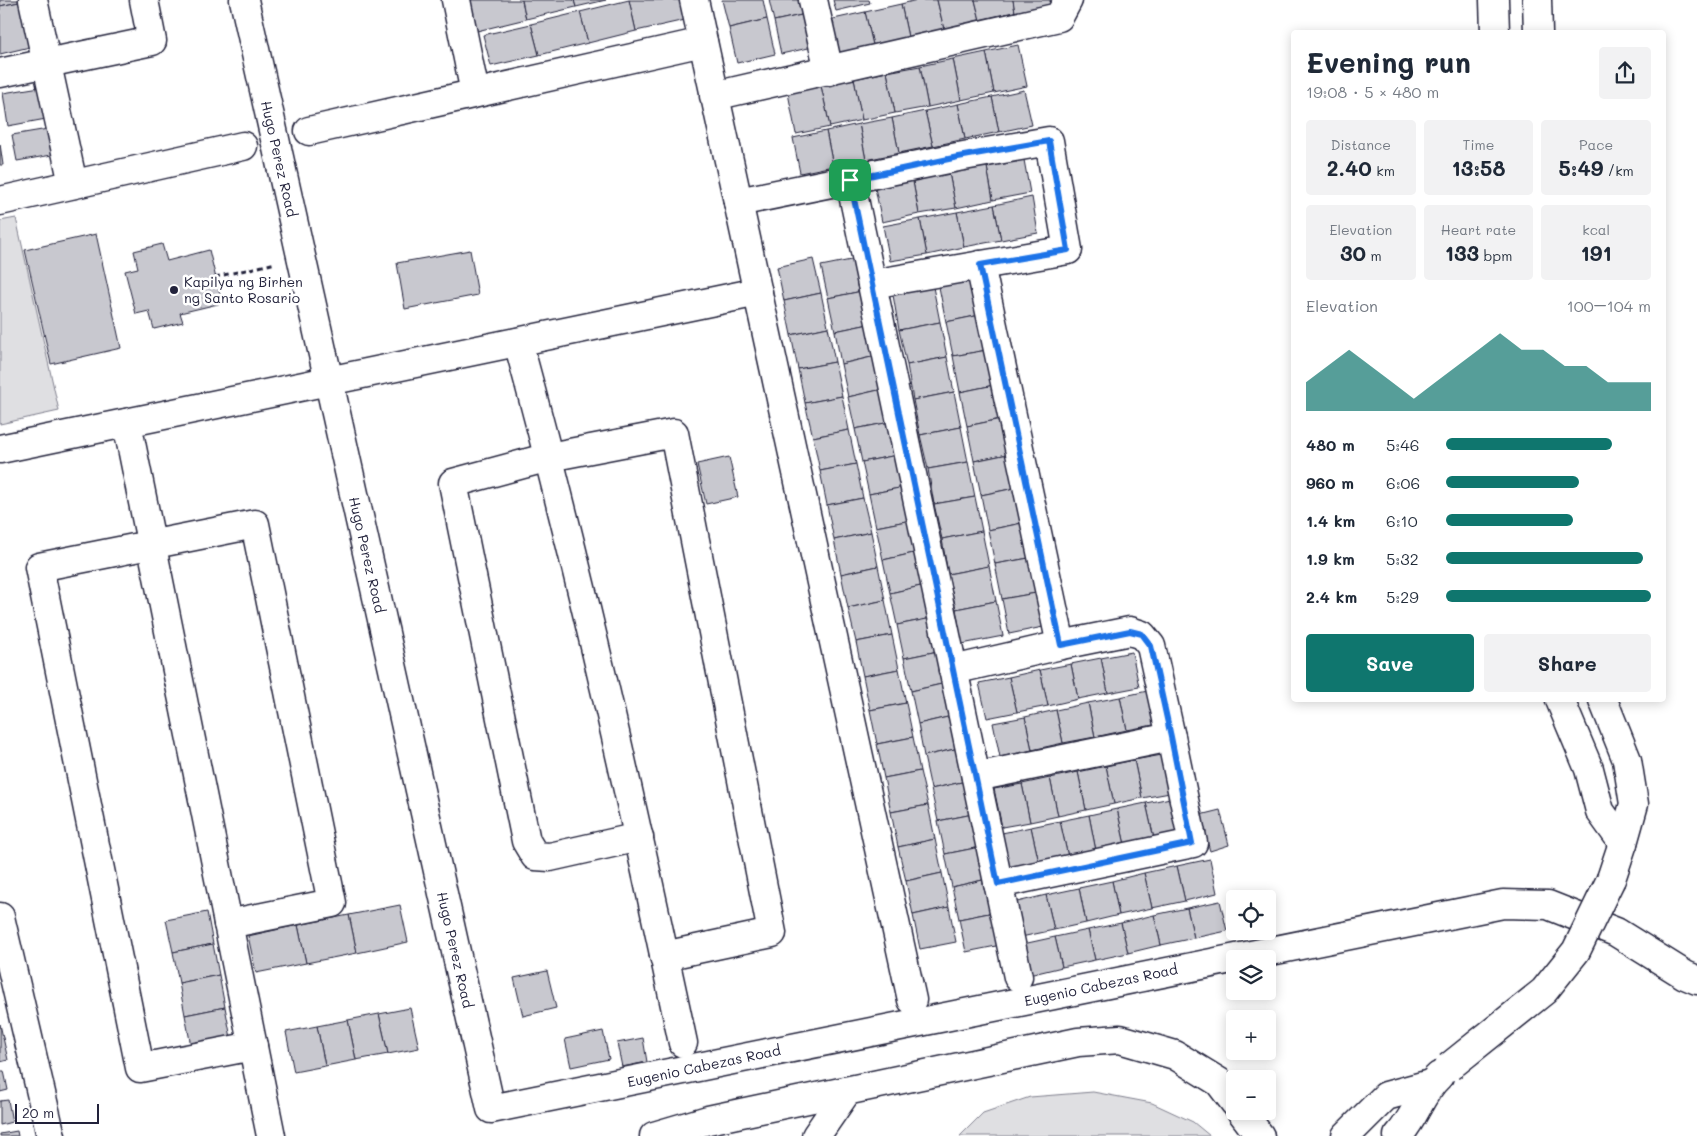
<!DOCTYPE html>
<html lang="en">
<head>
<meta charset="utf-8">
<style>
  :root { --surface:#fff; --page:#f2f2f3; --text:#1f2937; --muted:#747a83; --accent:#0f766e }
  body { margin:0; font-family:Mali,sans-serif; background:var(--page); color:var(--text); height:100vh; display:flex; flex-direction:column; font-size:19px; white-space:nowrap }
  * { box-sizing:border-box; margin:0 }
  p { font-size:16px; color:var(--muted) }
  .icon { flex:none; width:28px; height:28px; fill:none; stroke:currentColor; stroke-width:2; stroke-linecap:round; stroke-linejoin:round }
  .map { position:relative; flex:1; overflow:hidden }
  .panel { position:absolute; left:1291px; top:30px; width:375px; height:672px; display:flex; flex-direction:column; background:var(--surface); border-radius:5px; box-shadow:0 2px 12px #0003 }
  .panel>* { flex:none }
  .buttons { position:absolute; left:1226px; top:890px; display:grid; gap:10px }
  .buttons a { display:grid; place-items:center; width:50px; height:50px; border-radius:5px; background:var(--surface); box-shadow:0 2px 12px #0003; font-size:25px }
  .scale { position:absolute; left:15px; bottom:12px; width:84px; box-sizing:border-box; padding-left:5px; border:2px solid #22223b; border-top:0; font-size:14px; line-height:18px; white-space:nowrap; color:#22223b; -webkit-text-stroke:4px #fff; paint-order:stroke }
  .pin { position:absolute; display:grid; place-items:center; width:42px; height:42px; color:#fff; margin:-21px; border-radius:10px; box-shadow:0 2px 8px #0006 }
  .round { display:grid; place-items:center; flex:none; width:52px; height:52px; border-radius:5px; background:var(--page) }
  .head { display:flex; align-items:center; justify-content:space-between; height:85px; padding:0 15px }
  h1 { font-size:28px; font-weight:800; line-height:38px }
  .figures { display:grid; grid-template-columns:repeat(3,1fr); gap:8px; height:85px; padding:5px 15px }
  .figures div { display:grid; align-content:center; border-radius:5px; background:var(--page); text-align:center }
  .figures b { font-size:21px; font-weight:800 }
  .figures small { font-size:14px; font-weight:400 }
  .figures p { font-size:14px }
  .chart { height:140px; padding:10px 15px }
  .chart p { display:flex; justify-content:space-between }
  .chart svg { width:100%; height:90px; margin-top:5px; fill:var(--accent); opacity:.7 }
  .primary-button { display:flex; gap:10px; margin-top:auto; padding:10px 15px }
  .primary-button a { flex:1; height:58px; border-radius:5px; background:var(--accent); color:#fff; font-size:20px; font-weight:800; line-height:58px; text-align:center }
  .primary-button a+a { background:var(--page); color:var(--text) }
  ul { padding:0 15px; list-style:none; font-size:16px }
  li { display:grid; grid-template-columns:80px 60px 1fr; align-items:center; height:38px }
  li i { height:12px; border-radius:6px; background:var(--accent) }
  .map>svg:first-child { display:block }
</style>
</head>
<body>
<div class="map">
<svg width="1697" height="1136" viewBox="0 0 1697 1136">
  <rect width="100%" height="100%" fill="#fff"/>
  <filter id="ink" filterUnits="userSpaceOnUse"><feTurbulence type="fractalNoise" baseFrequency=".02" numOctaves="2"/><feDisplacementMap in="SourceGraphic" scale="10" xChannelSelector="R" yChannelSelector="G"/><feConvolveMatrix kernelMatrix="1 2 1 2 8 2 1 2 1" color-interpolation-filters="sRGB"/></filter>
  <g filter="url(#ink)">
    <!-- green -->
    <g fill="#dfdfe2" stroke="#80808e">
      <polygon points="16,218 59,411 0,424 0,221"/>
      <polygon points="1093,1092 1152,1103 1193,1122 1210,1136 960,1136 983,1113 1030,1097"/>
    </g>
    <!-- building -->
    <g fill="#c8c8cf" stroke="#22223b">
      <polygon points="0,0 24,0 24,1 0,6"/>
      <polygon points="470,0 522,0 526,19 477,31"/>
      <polygon points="522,0 574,0 576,7 526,19"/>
      <polygon points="574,0 606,0 576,7"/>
      <polygon points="629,0 680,0 685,20 636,31"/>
      <polygon points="629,0 636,31 588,43 580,12"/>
      <polygon points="722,0 763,0 767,19 729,28"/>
      <polygon points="769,0 803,0 806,14 774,21"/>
      <polygon points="833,0 869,0 870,3 836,11"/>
      <polygon points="917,0 937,0 944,29 908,37 901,4"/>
      <polygon points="937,0 975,0 980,20 944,29"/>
      <polygon points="975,0 1013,0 1015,12 980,20"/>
      <polygon points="1013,0 1050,0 1051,4 1015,12"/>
      <polygon points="24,1 34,46 0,54 0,6"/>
      <polygon points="901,4 908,37 873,45 865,12"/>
      <polygon points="580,12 588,43 539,55 531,24"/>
      <polygon points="865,12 873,45 837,54 829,20"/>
      <polygon points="806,14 813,47 781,54 774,21"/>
      <polygon points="767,19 775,54 737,63 729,28"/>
      <polygon points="531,24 539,55 491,66 483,35"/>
      <polygon points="1018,45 1027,86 994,93 986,52"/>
      <polygon points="986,52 994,93 961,100 953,59"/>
      <polygon points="953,59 961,100 928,107 920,66"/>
      <polygon points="920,66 928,107 895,113 887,72"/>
      <polygon points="887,72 895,113 862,120 854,79"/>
      <polygon points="854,79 862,120 830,127 821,86"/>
      <polygon points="821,86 830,127 796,134 788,93"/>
      <polygon points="40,87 46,119 8,126 3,93"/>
      <polygon points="1024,90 1032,125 999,132 992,97"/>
      <polygon points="992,97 999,132 965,139 958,104"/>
      <polygon points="958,104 965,139 933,146 925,111"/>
      <polygon points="925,111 933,146 899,153 892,118"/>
      <polygon points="892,118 899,153 866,160 859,124"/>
      <polygon points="859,124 866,160 833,166 826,131"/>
      <polygon points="48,129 52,155 17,161 12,135"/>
      <polygon points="826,131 833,166 800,173 793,138"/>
      <polygon points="0,144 3,165 0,165"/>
      <polygon points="1022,149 1030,193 993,200 985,156"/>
      <polygon points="985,156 993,200 956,208 947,163"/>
      <polygon points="947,163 956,208 919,214 911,171"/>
      <polygon points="911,171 919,214 882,222 873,178"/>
      <polygon points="1032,197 1038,233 1001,240 994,205"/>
      <polygon points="994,205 1001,240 964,247 957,212"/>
      <polygon points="957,212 964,247 927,255 920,219"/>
      <polygon points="920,219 927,255 890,261 883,226"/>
      <polygon points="96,234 121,348 51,364 25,250"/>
      <polygon points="162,244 167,261 209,250 222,303 180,313 183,322 154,329 149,311 136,314 125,271 138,268 134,251"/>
      <polygon points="470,250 478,295 405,309 397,263"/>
      <polygon points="813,259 821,293 784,301 777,267"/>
      <polygon points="856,259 862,291 828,298 821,266"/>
      <polygon points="973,280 980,315 946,322 939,287"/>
      <polygon points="933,287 940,322 899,330 893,295"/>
      <polygon points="862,291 869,324 835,331 828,298"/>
      <polygon points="821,293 828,327 791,335 784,301"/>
      <polygon points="980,315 987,350 953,356 946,322"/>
      <polygon points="940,322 947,357 907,365 899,330"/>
      <polygon points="869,324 876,356 841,364 835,331"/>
      <polygon points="828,327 835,362 798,369 791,335"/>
      <polygon points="987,350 994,385 960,392 953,356"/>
      <polygon points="876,356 883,389 848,397 841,364"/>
      <polygon points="947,357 954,392 913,400 907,365"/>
      <polygon points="835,362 842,396 805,403 798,369"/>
      <polygon points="994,385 1001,419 967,426 960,392"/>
      <polygon points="883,389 890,422 855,429 848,397"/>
      <polygon points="954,392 961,427 920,435 913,400"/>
      <polygon points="842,396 849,430 813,437 805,403"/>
      <polygon points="1001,419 1008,454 974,461 967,426"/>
      <polygon points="890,422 897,455 862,462 855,429"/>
      <polygon points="961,427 968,462 928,469 920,435"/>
      <polygon points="849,430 856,464 820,471 813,437"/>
      <polygon points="1008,454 1015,488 981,495 974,461"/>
      <polygon points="897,455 904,487 869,494 862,462"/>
      <polygon points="729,457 738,497 706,504 697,464"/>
      <polygon points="968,462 975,497 934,504 928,469"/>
      <polygon points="856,464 863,498 827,505 820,471"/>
      <polygon points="904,487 911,520 876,527 869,494"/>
      <polygon points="1015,488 1022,523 988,530 981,495"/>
      <polygon points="975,497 982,531 942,539 934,504"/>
      <polygon points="863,498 871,532 834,540 827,505"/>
      <polygon points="911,520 918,552 883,560 876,527"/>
      <polygon points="1022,523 1029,558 995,564 988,530"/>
      <polygon points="982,531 989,566 948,574 942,539"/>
      <polygon points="871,532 878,566 841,574 834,540"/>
      <polygon points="918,552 925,585 890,593 883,560"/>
      <polygon points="1029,558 1036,593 1002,599 995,564"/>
      <polygon points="878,566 885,600 848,608 841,574"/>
      <polygon points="989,566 996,601 956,609 948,574"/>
      <polygon points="925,585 932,618 897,625 890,593"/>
      <polygon points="1036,593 1043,627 1009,634 1002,599"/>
      <polygon points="885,600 892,635 856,642 848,608"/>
      <polygon points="996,601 1003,636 962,644 956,609"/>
      <polygon points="932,618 938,651 904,658 897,625"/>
      <polygon points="892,635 899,669 863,676 856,642"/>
      <polygon points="938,651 946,683 911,691 904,658"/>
      <polygon points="1132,652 1139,687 1108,693 1101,658"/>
      <polygon points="1101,658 1108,693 1078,699 1071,664"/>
      <polygon points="1071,664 1078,699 1048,706 1040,670"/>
      <polygon points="899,669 906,703 870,710 863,676"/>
      <polygon points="1040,670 1048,706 1017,712 1009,677"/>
      <polygon points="1009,677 1017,712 987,718 979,683"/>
      <polygon points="946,683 952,716 918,724 911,691"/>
      <polygon points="1152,690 1159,724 1127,730 1120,697"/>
      <polygon points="1120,697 1127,730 1095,737 1088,703"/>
      <polygon points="906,703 913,737 877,744 870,710"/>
      <polygon points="1088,703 1095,737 1063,743 1056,710"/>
      <polygon points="1056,710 1063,743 1032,750 1025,717"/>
      <polygon points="952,716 959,748 924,756 918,724"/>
      <polygon points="1025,717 1032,750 1000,757 993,723"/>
      <polygon points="913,737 920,771 884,778 877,744"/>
      <polygon points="959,748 966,781 931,789 924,756"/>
      <polygon points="1162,755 1170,793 1142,798 1134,760"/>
      <polygon points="1134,760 1142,798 1114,804 1106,766"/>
      <polygon points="1106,766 1114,804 1086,810 1078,772"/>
      <polygon points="920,771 928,805 891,812 884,778"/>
      <polygon points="1078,772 1086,810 1058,816 1050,778"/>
      <polygon points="1050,778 1058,816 1030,822 1022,784"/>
      <polygon points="966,781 973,814 938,821 931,789"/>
      <polygon points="1022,784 1030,822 1002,827 994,789"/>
      <polygon points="1175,797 1182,833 1154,839 1146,803"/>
      <polygon points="1146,803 1154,839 1125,845 1117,809"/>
      <polygon points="928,805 935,839 898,847 891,812"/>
      <polygon points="1117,809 1125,845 1096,851 1089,815"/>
      <polygon points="1220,810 1229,845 1210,851 1200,815"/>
      <polygon points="973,814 980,847 945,854 938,821"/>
      <polygon points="1089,815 1096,851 1068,857 1060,821"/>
      <polygon points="1060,821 1068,857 1039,863 1031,827"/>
      <polygon points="1031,827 1039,863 1010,869 1002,833"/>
      <polygon points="935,839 942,873 906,881 898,847"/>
      <polygon points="980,847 987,879 952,887 945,854"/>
      <polygon points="1210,859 1217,893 1185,901 1177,866"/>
      <polygon points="1177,866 1185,901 1152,908 1144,873"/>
      <polygon points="942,873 949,907 913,915 906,881"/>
      <polygon points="1144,873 1152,908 1119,915 1112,881"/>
      <polygon points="987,879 994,912 959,919 952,887"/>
      <polygon points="1112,881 1119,915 1086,923 1079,888"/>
      <polygon points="1079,888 1086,923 1054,930 1046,895"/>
      <polygon points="1046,895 1054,930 1021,937 1013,903"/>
      <polygon points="1220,901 1227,931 1194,938 1187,908"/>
      <polygon points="400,905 408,942 357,953 349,915"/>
      <polygon points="949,907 956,942 920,949 913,915"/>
      <polygon points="1187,908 1194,938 1161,945 1154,915"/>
      <polygon points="207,912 213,944 173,952 166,920"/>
      <polygon points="994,912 1001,945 966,952 959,919"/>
      <polygon points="349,915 357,953 306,963 298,925"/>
      <polygon points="1154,915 1161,945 1128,953 1121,923"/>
      <polygon points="1121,923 1128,953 1095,960 1088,930"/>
      <polygon points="298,925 306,963 256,973 248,936"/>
      <polygon points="1088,930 1095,960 1062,967 1055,937"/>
      <polygon points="1055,937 1062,967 1029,975 1023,944"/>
      <polygon points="213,944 219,975 179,983 173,952"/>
      <polygon points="547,971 556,1008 523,1016 514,978"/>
      <polygon points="219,975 225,1007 185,1015 179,983"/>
      <polygon points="225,1007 231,1038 191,1046 185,1015"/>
      <polygon points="410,1008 419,1048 388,1054 379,1014"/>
      <polygon points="379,1014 388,1054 356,1060 348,1020"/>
      <polygon points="348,1020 356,1060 325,1066 317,1026"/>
      <polygon points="0,1024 8,1060 0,1062"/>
      <polygon points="317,1026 325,1066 294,1072 286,1032"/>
      <polygon points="603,1031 609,1059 571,1067 565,1039"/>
      <polygon points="643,1038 647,1062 622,1067 617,1043"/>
      <polygon points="0,1071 4,1071 8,1090 0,1092"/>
      <polygon points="8,1100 12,1122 0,1125 0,1101"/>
      <polygon points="17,1131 18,1136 0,1136 0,1134"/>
    </g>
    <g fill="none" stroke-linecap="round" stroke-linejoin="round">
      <defs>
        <g id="street">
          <polyline points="33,0 73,184"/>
          <polyline points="456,0 475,93"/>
          <polyline points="694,0 912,1000"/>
          <polyline points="813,0 829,71"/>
          <polyline points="1494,0 1495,32"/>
          <polyline points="1537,0 1538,32"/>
          <polyline points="0,73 152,41 144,0"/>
          <polyline points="714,96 1059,17 1068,0"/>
          <polyline points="309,131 703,42"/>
          <polyline points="850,180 1018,977"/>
          <polyline points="0,201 243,146"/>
          <polyline points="738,202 958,157 1049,141 1068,250 872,284"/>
          <polyline points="980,265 1061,645"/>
          <path d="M 518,342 C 581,573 633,808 683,1043"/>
          <polyline points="127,423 271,1136"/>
          <polyline points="0,449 758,292"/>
          <polyline points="953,670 1061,645 1130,631 1142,635 1151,646 1171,737 1193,843 998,884"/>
          <polyline points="1560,700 1589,769 1600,811 1623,843"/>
          <polyline points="1603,700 1627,760 1634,804 1623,843 1611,879"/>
          <polyline points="976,777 1171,737"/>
          <polyline points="639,837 550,857 535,856 526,841 453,483 549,457 674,433 772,933 664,956"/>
          <polyline points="0,917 51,1136"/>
          <polyline points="228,924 332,903 255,524 39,567 140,1068 253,1046"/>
          <polyline points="1241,1111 1260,1136"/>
          <polyline points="654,1136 708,1120 1078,1042 1120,1039 1175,1055 1219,1082 1235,1103"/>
          <polyline points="816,1136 847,1091"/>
          <polyline points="1346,1136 1386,1096 1430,1084"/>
          <path d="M 1398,1136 C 1415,1118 1421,1092 1439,1076"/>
        </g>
        <polyline id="secondary" points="244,0 491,1109 1503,904 1548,905 1616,932 1685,975 1697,980"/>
      </defs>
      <!-- street casing -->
      <use href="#street" stroke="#22223b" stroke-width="31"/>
      <!-- secondary casing -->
      <use href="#secondary" stroke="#22223b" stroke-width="31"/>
      <!-- path -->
      <polyline stroke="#22223b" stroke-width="3" stroke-dasharray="5 4" stroke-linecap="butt" points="215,277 276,263"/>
      <!-- street -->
      <use href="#street" stroke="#fff" stroke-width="28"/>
      <!-- secondary -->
      <use href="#secondary" stroke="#fff" stroke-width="28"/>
      <defs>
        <polyline id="street-bridge" points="1449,1067 1544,991 1576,951 1611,879"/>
      </defs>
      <!-- street-bridge casing -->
      <use href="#street-bridge" stroke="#22223b" stroke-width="31" stroke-linecap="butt"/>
      <!-- street-bridge -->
      <use href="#street-bridge" stroke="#fff" stroke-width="28"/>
    </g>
  </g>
  <g fill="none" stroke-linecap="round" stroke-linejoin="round" filter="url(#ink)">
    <defs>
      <polygon id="route" points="1049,141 1068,250 980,265 1061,645 1130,631 1142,634 1151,646 1171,737 1192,843 998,884 850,180 958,157"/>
    </defs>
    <!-- route casing -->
    <use href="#route" stroke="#fff" stroke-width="10"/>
    <!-- route -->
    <use href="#route" stroke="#1a73e8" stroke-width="6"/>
  </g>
  <!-- markers -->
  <circle fill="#22223b" stroke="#fff" stroke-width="2" cx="174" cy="290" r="5"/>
  <g text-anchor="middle" stroke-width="5" stroke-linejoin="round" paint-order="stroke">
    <!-- street labels -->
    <g font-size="14" fill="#22223b" stroke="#fff">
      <text transform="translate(279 159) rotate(77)" y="5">Hugo Perez Road</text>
      <text transform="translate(367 555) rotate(77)" y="5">Hugo Perez Road</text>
      <text transform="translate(455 950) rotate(77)" y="5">Hugo Perez Road</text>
      <text transform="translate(1101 985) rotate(-12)" y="5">Eugenio Cabezas Road</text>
      <text transform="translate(704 1066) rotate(-12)" y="5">Eugenio Cabezas Road</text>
    </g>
    <!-- poi labels -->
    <g font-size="14" fill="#22223b" stroke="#fff" text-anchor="start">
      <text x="184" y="287">Kapilya ng Birhen<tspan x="184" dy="16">ng Santo Rosario</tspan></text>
    </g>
  </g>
</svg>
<div class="buttons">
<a><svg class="icon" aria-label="locate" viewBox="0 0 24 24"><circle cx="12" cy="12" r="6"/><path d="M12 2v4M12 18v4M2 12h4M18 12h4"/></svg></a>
<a><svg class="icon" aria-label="layers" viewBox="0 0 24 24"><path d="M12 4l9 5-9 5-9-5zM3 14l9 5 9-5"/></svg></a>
<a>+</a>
<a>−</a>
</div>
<div class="scale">20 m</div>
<div class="pin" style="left:850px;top:180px;background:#1e9e55"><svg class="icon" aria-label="arrive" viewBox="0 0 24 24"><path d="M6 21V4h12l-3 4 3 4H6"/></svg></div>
<section class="panel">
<div class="head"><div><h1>Evening run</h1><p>19:08 · 5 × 480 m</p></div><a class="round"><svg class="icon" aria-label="share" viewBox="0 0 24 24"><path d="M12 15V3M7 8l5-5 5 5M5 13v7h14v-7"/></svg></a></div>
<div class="figures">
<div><p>Distance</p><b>2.40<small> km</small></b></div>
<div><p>Time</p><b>13:58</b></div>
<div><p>Pace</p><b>5:49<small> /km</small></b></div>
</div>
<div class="figures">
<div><p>Elevation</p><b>30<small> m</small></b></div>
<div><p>Heart rate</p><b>133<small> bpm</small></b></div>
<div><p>kcal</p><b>191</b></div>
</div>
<div class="chart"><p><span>Elevation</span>100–104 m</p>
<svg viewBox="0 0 160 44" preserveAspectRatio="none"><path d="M0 44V30L10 22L20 14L30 22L40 30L50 38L60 30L70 22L80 14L90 6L100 14L110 14L120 22L130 22L140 30L150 30L160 30V44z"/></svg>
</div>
<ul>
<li><b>480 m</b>5:46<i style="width:81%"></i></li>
<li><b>960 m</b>6:06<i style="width:65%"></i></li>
<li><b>1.4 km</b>6:10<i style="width:62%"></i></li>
<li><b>1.9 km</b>5:32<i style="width:96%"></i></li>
<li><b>2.4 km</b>5:29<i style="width:100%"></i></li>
</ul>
<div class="primary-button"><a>Save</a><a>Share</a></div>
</section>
</div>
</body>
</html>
